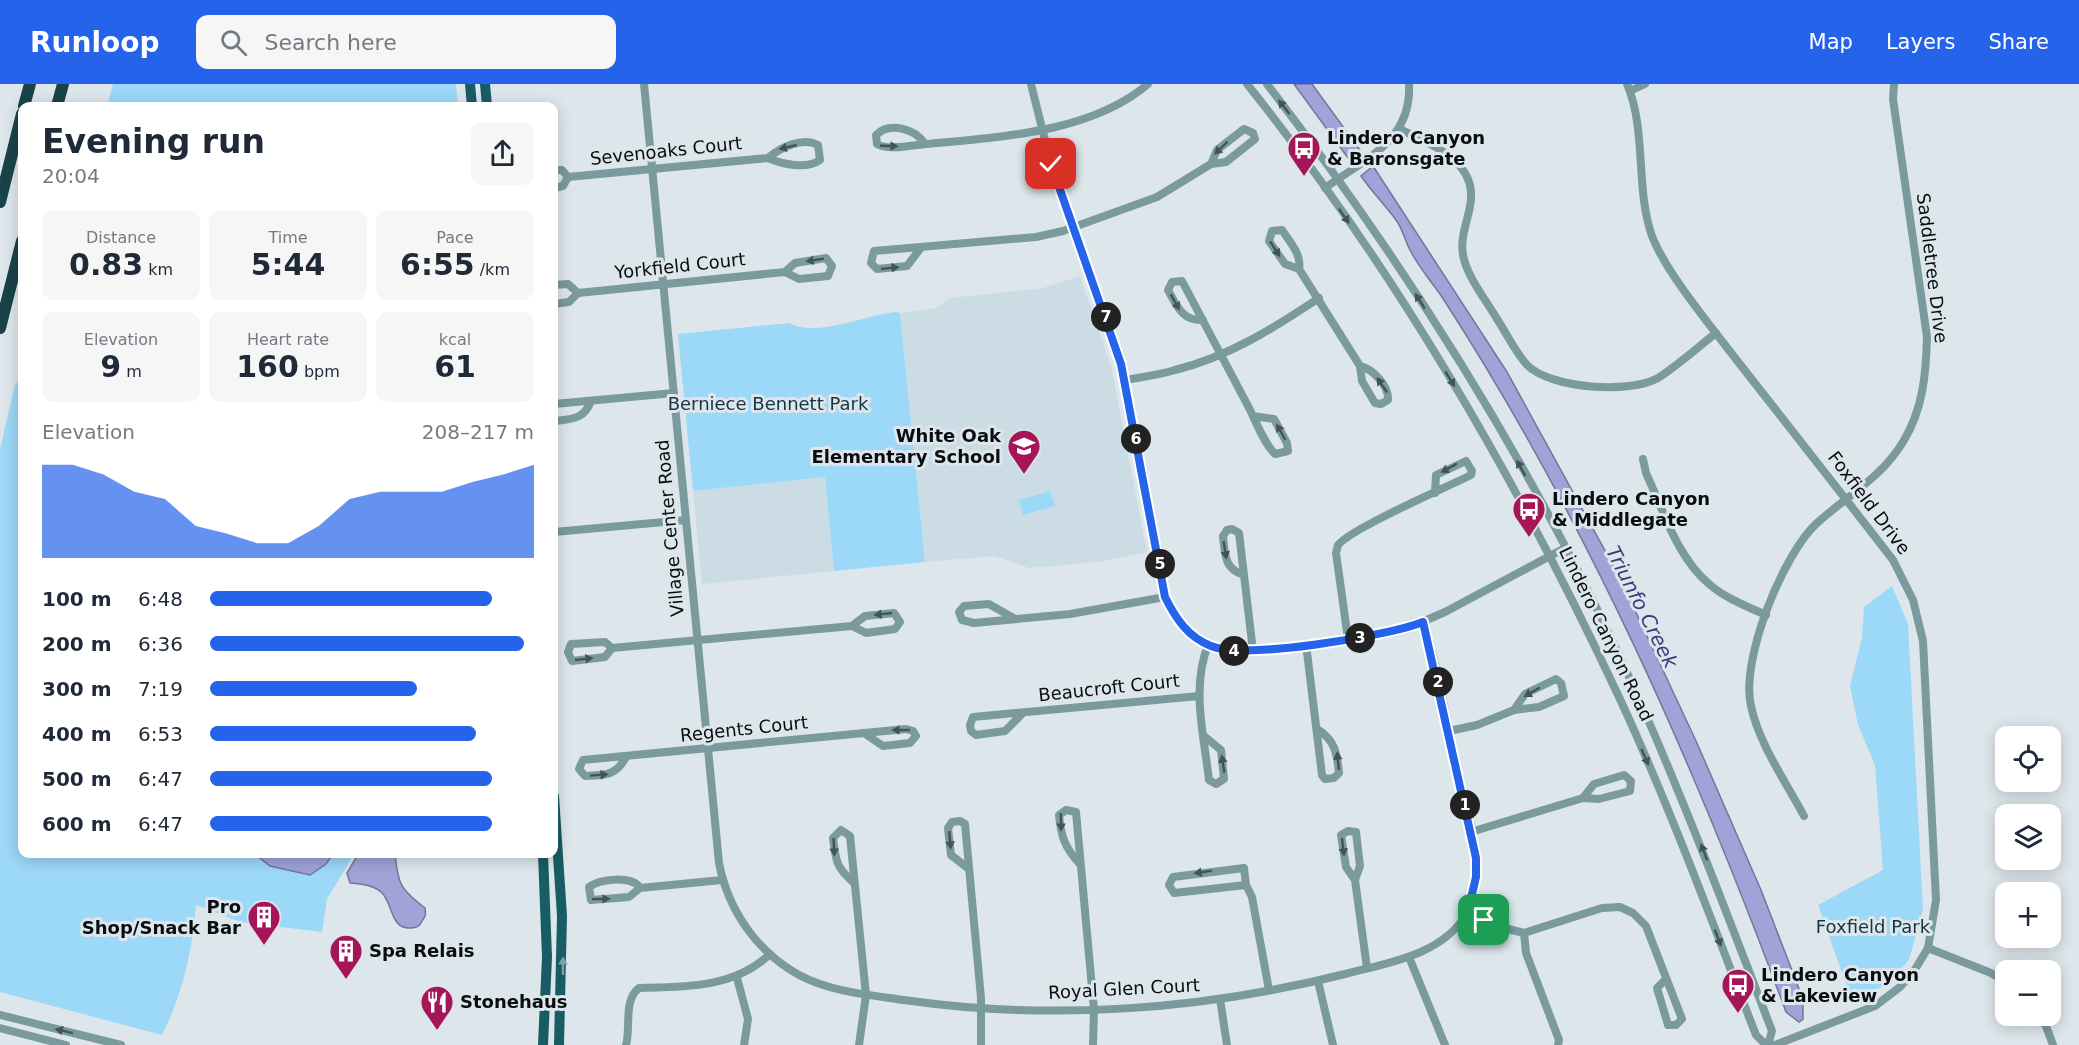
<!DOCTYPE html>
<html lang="en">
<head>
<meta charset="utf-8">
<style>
  :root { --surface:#fff; --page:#f6f6f7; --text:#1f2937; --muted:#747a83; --accent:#2563eb }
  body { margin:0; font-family:"DejaVu Sans",sans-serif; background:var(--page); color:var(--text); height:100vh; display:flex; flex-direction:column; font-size:22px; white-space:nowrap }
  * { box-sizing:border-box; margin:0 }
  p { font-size:20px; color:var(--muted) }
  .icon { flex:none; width:33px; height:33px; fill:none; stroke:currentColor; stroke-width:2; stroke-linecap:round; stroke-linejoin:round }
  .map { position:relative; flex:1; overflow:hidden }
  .drawer { position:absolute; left:18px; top:18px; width:540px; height:756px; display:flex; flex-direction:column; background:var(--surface); border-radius:12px; box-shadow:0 3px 15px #0003 }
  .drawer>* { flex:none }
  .fabs { position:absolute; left:1995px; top:642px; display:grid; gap:12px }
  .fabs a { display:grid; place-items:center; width:66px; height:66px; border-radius:12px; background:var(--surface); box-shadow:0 3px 15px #0003; font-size:30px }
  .pin { position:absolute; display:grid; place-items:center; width:51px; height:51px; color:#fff; margin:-26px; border-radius:12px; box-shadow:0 3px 9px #0006 }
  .km { position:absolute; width:30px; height:30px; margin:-15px; border-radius:50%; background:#222; color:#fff; font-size:16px; line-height:30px; text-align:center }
  .round { display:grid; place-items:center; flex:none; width:63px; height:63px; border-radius:12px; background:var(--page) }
  .overview { display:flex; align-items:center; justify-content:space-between; height:102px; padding:0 24px }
  h1 { font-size:33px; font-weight:700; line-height:45px }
  .stats { display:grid; grid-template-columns:repeat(3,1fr); gap:9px; height:102px; padding:6px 24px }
  .stats div { display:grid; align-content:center; border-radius:12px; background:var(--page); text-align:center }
  .stats b { font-size:30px; font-weight:700 }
  .stats small { font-size:16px; font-weight:400 }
  .stats p { font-size:16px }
  .chart { height:168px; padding:12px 24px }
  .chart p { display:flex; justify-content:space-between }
  .chart svg { width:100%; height:108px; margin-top:6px; fill:var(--accent); opacity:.7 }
  ul { padding:0 24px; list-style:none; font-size:20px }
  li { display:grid; grid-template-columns:96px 72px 1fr; align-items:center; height:45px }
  li i { height:15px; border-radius:8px; background:var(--accent) }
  header { display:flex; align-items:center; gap:36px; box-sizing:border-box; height:84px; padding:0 30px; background:var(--accent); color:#fff }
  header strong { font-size:28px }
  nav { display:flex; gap:33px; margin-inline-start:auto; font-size:21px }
  .search { width:420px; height:54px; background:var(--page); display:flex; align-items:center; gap:15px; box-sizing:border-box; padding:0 21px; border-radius:12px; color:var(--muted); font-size:22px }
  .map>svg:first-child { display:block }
</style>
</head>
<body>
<header>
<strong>Runloop</strong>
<div class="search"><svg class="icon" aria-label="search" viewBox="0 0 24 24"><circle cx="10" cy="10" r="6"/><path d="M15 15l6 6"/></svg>Search here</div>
<nav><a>Map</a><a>Layers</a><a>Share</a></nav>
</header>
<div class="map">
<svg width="2079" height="961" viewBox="0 0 2079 961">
  <rect width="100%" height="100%" fill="#dde6eb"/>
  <!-- built -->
  <g fill="#cbdce5">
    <polygon points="1080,192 1111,282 1147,468 1098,478 1029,484 994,472 925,478 900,229 936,224 950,214 1043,204"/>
    <polygon points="825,393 834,487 702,500 693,407"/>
  </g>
  <!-- green -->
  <g fill="#9cd8f8">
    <polygon points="113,0 456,0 458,22 107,22"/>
    <path d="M 896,228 L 900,229 L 925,478 L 834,487 L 825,393 L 693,407 L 678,250 L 789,239 C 817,254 865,231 896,228 Z"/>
    <path d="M 22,293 L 22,770 L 352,770 L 353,772 L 327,815 L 322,848 L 240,838 L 196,821 C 192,868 183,909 162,951 L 0,908 L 0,365 L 15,301 Z"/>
    <polygon points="1050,407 1055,422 1023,431 1019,416"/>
    <polygon points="1892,502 1908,540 1923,825 1909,876 1889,898 1853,920 1818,821 1883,786 1875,681 1858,641 1850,602 1862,554 1864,523"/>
  </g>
  <!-- water -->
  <g fill="#a0a2d8" stroke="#73759c" stroke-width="1.5">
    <polygon points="1294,0 1312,0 1360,66 1348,74"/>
    <path d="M 1373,82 L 1507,288 L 1619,492 L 1696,657 L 1761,806 L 1803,915 L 1803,935 L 1799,938 L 1786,928 C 1694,679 1587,437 1442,213 C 1431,197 1416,180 1408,162 C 1404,153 1402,144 1396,136 C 1385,121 1372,108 1361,92 Z"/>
    <polygon points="255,770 333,770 326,780 310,791 270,782"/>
    <path d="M 358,770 L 395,770 C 398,800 400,805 425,824 C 426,830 426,832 422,837 C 420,842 417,844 411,844 C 390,846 393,818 381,808 C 373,801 361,800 350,799 L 347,789 Z"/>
  </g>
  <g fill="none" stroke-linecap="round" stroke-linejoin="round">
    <!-- minor -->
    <g stroke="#7b9a9e" stroke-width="8">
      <path d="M 644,0 L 719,779 C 728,826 757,868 799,891 C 831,908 869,911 904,916 C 1050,937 1202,926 1345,890 C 1387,879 1445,871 1468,827 C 1473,816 1476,801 1476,789 C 1476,748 1462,706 1453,666 C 1444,624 1437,579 1423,538"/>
      <polyline points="1031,0 1051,80 1121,280 1165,513 1178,537 1189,549 1208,561 1238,568 1283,563 1381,551 1406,545 1445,528 1565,464"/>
      <path d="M 1247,0 C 1397,187 1518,397 1619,613 C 1670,723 1712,838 1756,951 L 1766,961"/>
      <path d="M 1267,0 C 1413,190 1542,396 1639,615 C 1687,724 1729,835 1772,947 L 1768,961"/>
      <path d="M 1627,0 C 1647,47 1635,104 1652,152 C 1666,189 1714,246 1739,279 C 1790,344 1842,410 1893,476 L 1913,516 L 1923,557 L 1936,816 L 1928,864 L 1914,887 L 1900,903 L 1875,922 L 1775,961"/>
      <polyline points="1630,7 1645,0"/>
      <path d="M 1400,45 C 1423,57 1454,68 1466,91 C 1481,118 1458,143 1463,171 C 1467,193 1486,216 1497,235 C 1507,250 1515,268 1527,281 C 1551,305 1630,310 1658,294 C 1678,281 1697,264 1716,249"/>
      <path d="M 925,60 C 915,44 889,38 876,51 L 877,60 C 888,67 913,61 926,60 C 999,53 1091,49 1148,0"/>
      <polyline points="554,86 562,86 568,93"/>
      <path d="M 568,93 L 768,74 C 782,80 806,86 820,76 L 818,61 C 802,53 781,63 768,74"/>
      <polyline points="554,104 563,102 568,93"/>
      <path d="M 1325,104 C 1365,75 1412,57 1409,0"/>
      <polyline points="920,165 907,182 877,185 871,179 874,167 1036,153 1063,147 1157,113 1211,80 1226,78 1255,55 1253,49 1244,45 1217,66 1211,80"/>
      <path d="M 1299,185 L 1285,180 L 1269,157 L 1272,147 L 1282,146 C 1290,158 1302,171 1299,185 L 1360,282 L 1362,297 L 1375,319 L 1381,320 L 1388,316 C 1389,302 1373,285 1360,282"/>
      <polyline points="554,201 568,200 578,209"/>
      <polyline points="554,220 569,218 578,209 785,188 799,195 828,192 832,182 826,174 795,179 785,188"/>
      <path d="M 1203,236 C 1182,237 1177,222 1168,206 L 1172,198 L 1182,197 C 1204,238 1226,280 1248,322 C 1256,337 1263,358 1275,370 L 1288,367 L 1287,359 L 1274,335 L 1253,332"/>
      <path d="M 1125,296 C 1142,293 1159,291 1175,286 C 1228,273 1274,244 1319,214"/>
      <polyline points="554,320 674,309"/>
      <path d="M 554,337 C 571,335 584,336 591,317"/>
      <path d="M 1643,375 L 1646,389 C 1663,426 1677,473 1709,500 C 1725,514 1746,522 1766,531"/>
      <polyline points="554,448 686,436"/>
      <path d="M 1244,491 C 1224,485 1225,470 1223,452 L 1227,446 L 1232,445 L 1239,449 L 1253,567"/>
      <polyline points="1015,535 989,520 964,522 959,528 962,536 974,539 1070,530 1165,513"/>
      <path d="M 1348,555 L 1336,469 L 1338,461 C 1352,444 1445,404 1471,391 L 1472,387 L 1466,377 L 1436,391 L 1435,409"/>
      <path d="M 1306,560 L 1322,691 L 1325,695 L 1334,694 L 1339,689 C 1337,669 1335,656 1317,645"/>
      <polyline points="612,564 605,558 571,560 568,568 572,577 605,573 612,564 852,542 866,549 895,545 900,538 894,529 865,532 852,542"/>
      <polyline points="1023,629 1005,647 976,651 971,647 970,641 973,633 1199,612"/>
      <polyline points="1449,647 1477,641 1514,626 1539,623 1564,612 1561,599 1556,595 1525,610 1514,626"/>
      <path d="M 1204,652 L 1221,666 L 1224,695 L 1216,700 L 1209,696 C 1204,652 1191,604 1208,561"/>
      <path d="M 626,673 C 616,692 605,691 585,692 L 579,685 L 583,676 L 906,645 L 913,647 L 916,652 L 910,659 L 883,662 L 864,649"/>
      <path d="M 1804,732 C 1786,698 1759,660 1751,622 C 1740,576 1783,470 1817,439 C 1847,412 1882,393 1903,358 C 1923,325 1926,291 1927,253 L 1893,15 L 1894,0"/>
      <polyline points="1471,748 1583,714 1599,715 1630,707 1631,697 1624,691 1594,700 1583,714"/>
      <path d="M 1080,780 C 1065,764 1061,753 1059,731 L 1066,726 L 1076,728 L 1094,926 L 1093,961"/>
      <polyline points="969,785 951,771 948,744 952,738 960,737 965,740 981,914 981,961"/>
      <polyline points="1355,796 1346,783 1341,751 1348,747 1356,748 1360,782 1355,796 1367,884"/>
      <path d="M 854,799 C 836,783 836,778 833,754 L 841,746 L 850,752 L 866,911 L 859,961"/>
      <polyline points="1246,801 1174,809 1169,801 1173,793 1244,784 1246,801 1252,813 1269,906"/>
      <path d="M 640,804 C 632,791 600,795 589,803 L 591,816 L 629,813 L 640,804 L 722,796"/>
      <polyline points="1468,827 1496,842 1524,849 1602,824 1620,823 1633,829 1646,842 1682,935 1676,941 1668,941 1657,904 1666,895"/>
      <polyline points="1524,849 1526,869 1559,956 1558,961"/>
      <polyline points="1928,864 1991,889 2006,898"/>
      <polyline points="1409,873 1445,961"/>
      <polyline points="737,894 748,935 744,961"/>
      <polyline points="1318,897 1333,961"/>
      <polyline points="1220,915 1227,961"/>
      <polyline points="0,931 121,961"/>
      <polyline points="2038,932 2046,942 2053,961"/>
      <polyline points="0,944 66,961"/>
      <path d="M 626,961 C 631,944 623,916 639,904 C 685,903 735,904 770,870"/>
    </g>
    <!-- major -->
    <g stroke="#185d64" stroke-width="10">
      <polyline points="470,0 472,22"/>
      <polyline points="485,0 487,22"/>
      <polyline points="554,712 562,832 559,961"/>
      <polyline points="543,770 547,873 543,961"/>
    </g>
    <!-- highway -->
    <g stroke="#194348" stroke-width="12">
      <polyline points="24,22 30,0"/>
      <polyline points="57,22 63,0"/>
      <polyline points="0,118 22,30"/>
      <polyline points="0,244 22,157"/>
    </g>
  </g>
  <!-- one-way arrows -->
  <defs><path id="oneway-solid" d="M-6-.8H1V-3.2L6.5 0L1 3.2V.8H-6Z" transform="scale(1.5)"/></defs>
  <g fill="#425456">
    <use href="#oneway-solid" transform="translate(1284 23) rotate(-128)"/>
    <use href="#oneway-solid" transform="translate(889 62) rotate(2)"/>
    <use href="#oneway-solid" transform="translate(788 63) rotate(167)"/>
    <use href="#oneway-solid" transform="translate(1221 64) rotate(136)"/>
    <use href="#oneway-solid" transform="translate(1344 132) rotate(55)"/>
    <use href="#oneway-solid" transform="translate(1275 165) rotate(57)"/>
    <use href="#oneway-solid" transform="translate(815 176) rotate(171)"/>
    <use href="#oneway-solid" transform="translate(890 184) rotate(-6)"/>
    <use href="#oneway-solid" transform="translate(1420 217) rotate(-122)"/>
    <use href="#oneway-solid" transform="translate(1175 218) rotate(61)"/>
    <use href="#oneway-solid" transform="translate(1450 295) rotate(58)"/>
    <use href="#oneway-solid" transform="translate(1382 301) rotate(-124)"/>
    <use href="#oneway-solid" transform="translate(1281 348) rotate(-119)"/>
    <use href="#oneway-solid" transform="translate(1449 384) rotate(151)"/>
    <use href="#oneway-solid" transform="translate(1521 384) rotate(-119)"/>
    <use href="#oneway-solid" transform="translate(1225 466) rotate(81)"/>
    <use href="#oneway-solid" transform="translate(883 530) rotate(174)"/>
    <use href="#oneway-solid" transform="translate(584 575) rotate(-6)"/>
    <use href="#oneway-solid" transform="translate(1532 608) rotate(150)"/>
    <use href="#oneway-solid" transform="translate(901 646) rotate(180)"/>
    <use href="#oneway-solid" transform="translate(1645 673) rotate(66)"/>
    <use href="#oneway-solid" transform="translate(1338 677) rotate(-96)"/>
    <use href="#oneway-solid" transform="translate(1223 680) rotate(-98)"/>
    <use href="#oneway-solid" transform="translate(599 691) rotate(-4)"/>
    <use href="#oneway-solid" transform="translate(1061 738) rotate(89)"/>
    <use href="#oneway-solid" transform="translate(950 756) rotate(85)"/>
    <use href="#oneway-solid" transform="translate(834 763) rotate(87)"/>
    <use href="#oneway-solid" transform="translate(1343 763) rotate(83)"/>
    <use href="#oneway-solid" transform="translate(1704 768) rotate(-111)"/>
    <use href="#oneway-solid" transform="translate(1203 788) rotate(171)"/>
    <use href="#oneway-solid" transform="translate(601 815) rotate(-1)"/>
    <use href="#oneway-solid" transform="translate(1718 854) rotate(69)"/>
    <use href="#oneway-solid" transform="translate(64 947) rotate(-166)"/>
  </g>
  <use fill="#7aa2a8" href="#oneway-solid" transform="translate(563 882) rotate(-90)"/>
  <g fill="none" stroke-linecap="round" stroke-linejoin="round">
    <defs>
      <path id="route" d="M 1051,80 L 1121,280 L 1165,513 C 1176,535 1188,553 1211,562 C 1244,576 1387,552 1423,538 L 1476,774 L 1476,793 L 1468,827 L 1484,836"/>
    </defs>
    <!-- route casing -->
    <use href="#route" stroke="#fff" stroke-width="12"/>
    <!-- route -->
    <use href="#route" stroke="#2563eb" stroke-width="8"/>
  </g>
  <!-- icons -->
  <defs>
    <symbol id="bus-pin" viewBox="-11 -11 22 30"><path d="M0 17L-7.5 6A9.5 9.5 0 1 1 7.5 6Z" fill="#a51659" stroke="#dde6eb"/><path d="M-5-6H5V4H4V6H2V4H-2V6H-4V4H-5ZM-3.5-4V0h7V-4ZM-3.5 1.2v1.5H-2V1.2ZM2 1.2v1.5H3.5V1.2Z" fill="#fff"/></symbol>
    <symbol id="school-pin" viewBox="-11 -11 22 30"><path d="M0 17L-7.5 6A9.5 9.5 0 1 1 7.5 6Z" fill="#a51659" stroke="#dde6eb"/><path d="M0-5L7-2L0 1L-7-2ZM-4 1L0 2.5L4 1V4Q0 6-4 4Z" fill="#fff"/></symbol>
    <symbol id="building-pin" viewBox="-11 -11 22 30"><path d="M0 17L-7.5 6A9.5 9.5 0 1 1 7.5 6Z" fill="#a51659" stroke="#dde6eb"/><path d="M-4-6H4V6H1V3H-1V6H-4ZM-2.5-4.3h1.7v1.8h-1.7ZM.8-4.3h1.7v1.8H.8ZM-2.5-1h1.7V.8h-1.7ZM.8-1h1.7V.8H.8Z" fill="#fff"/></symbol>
    <symbol id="restaurant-pin" viewBox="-11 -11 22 30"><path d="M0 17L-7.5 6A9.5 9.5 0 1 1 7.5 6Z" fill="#a51659" stroke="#dde6eb"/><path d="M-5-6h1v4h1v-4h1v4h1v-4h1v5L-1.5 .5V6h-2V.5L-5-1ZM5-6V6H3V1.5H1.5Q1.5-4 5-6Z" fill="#fff"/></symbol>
  </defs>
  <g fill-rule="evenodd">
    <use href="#bus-pin" x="1285" y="45" width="38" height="52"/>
    <use href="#school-pin" x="1005" y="343" width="38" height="52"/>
    <use href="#bus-pin" x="1510" y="406" width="38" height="52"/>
    <use href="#building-pin" x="245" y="814" width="38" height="52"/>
    <use href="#building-pin" x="327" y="848" width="38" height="52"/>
    <use href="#bus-pin" x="1719" y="882" width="38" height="52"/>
    <use href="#restaurant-pin" x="418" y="899" width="38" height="52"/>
  </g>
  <g text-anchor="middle" stroke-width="6" stroke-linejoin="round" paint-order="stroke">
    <!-- poi labels -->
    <g font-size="18" font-weight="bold" fill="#0a0d0f" stroke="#dde6eb" text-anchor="start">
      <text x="1327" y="60">Lindero Canyon<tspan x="1327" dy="21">&amp; Baronsgate</tspan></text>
      <text x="1001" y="358" text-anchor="end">White Oak<tspan x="1001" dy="21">Elementary School</tspan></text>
      <text x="1552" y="421">Lindero Canyon<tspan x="1552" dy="21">&amp; Middlegate</tspan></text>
      <text x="241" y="829" text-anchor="end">Pro<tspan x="241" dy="21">Shop/Snack Bar</tspan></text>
      <text x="369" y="873">Spa Relais</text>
      <text x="1761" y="897">Lindero Canyon<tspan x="1761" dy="21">&amp; Lakeview</tspan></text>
      <text x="460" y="924">Stonehaus</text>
    </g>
    <!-- street labels -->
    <g font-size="18" fill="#0a0d0f" stroke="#dde6eb">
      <text transform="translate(666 67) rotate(-6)" y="6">Sevenoaks Court</text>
      <text transform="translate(680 182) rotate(-6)" y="6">Yorkfield Court</text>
      <text transform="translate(1932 184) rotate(83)" y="6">Saddletree Drive</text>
      <text transform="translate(1869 419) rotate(53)" y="6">Foxfield Drive</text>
      <text transform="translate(670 444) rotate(-95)" y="6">Village Center Road</text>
      <text transform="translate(1606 550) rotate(64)" y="6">Lindero Canyon Road</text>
      <text transform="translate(1109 604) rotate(-6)" y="6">Beaucroft Court</text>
      <text transform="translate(744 645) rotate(-6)" y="6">Regents Court</text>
      <text transform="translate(1124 905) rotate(-3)" y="6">Royal Glen Court</text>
    </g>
    <!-- park labels -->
    <g font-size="18" fill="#163342" stroke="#dde6eb">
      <text x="768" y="326">Berniece Bennett Park</text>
      <text x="1873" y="849">Foxfield Park</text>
    </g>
    <!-- water labels -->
    <g font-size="20" font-style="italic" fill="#3e3a7c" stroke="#dde6eb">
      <text transform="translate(1642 523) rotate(63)" y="7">Triunfo Creek</text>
    </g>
  </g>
</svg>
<div class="fabs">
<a><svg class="icon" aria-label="locate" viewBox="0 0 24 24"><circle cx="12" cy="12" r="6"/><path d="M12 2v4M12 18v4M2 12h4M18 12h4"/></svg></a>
<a><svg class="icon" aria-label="layers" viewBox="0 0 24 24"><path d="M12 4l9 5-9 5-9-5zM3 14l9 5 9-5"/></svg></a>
<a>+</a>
<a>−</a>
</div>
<div class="pin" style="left:1484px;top:836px;background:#1e9e55"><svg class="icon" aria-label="arrive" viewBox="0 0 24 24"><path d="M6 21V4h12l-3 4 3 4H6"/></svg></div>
<div class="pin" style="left:1051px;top:80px;background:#d93025"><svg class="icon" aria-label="check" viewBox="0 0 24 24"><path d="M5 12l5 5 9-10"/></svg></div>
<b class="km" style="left:1465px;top:721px">1</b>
<b class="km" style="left:1438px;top:598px">2</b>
<b class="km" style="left:1360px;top:554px">3</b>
<b class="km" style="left:1234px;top:567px">4</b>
<b class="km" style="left:1160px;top:480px">5</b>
<b class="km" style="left:1136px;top:355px">6</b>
<b class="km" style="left:1106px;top:233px">7</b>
<section class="drawer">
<div class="overview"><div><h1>Evening run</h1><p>20:04</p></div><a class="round"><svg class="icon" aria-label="share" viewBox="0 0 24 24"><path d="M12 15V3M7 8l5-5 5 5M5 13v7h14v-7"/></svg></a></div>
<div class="stats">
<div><p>Distance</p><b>0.83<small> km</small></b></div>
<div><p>Time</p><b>5:44</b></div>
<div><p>Pace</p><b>6:55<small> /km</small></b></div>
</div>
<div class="stats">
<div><p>Elevation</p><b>9<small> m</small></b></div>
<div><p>Heart rate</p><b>160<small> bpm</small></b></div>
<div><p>kcal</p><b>61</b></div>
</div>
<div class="chart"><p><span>Elevation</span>208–217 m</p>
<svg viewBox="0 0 160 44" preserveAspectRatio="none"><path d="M0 44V6L10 6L20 10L30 17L40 20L50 31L60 34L70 38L80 38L90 31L100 20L110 17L120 17L130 17L140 13L150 10L160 6V44z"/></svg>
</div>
<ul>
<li><b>100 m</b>6:48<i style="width:87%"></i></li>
<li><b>200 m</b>6:36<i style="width:97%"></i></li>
<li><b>300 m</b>7:19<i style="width:64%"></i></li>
<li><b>400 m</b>6:53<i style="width:82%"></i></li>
<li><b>500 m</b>6:47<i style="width:87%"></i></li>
<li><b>600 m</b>6:47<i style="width:87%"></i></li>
</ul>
</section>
</div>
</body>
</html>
